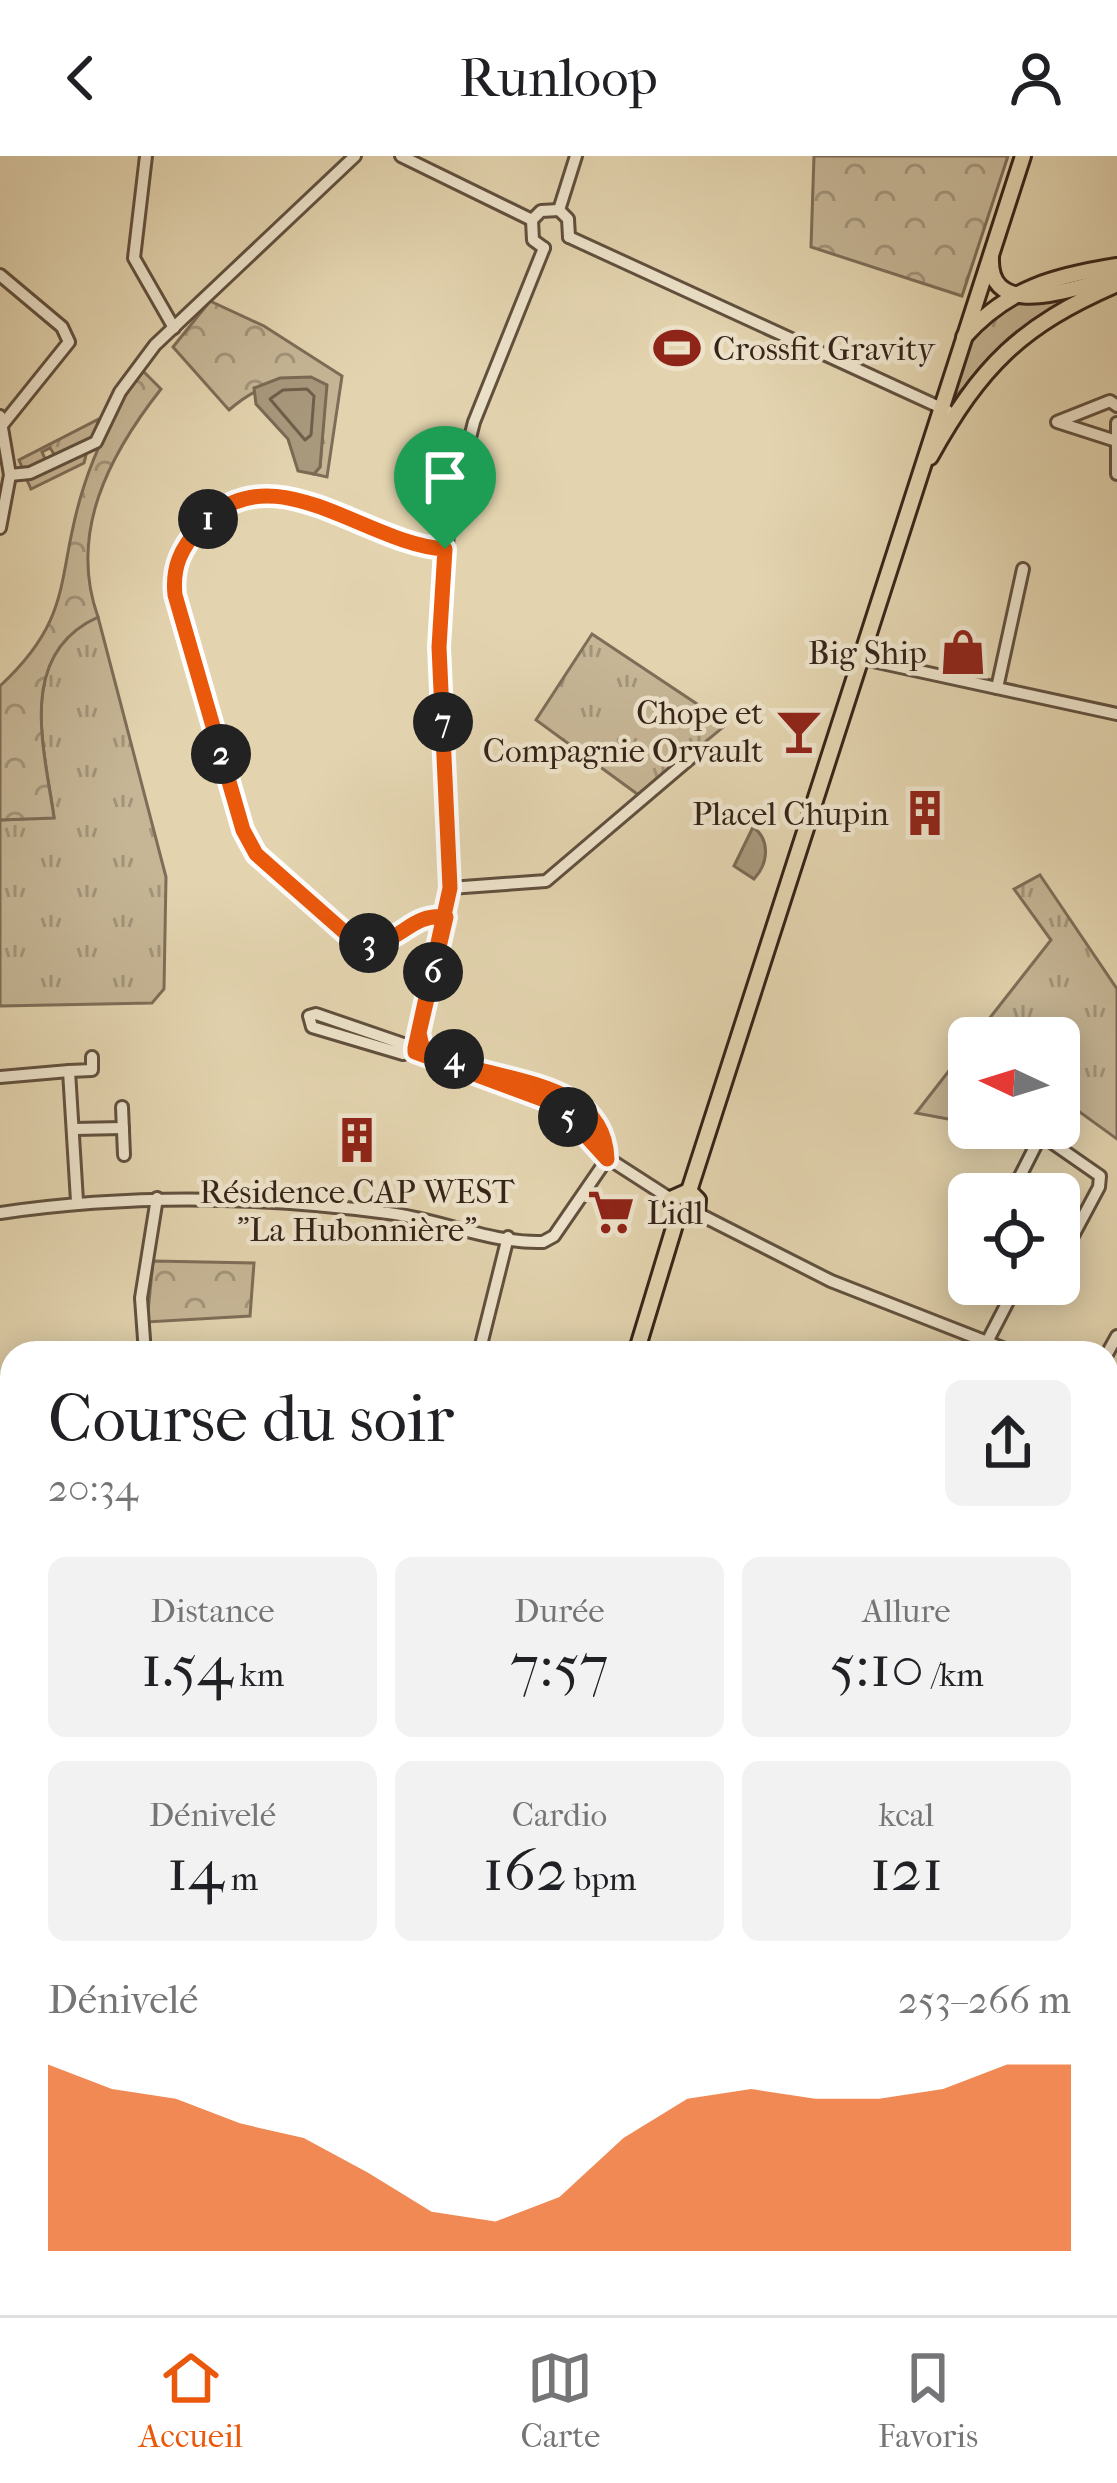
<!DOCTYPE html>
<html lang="fr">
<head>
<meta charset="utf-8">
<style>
  :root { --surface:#fff; --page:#f2f2f2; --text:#202124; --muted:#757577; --line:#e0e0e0; --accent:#ea580c }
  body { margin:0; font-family:"IM FELL French Canon",serif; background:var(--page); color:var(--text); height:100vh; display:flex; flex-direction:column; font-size:45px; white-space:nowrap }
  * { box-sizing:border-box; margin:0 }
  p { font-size:39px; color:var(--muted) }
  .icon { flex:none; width:66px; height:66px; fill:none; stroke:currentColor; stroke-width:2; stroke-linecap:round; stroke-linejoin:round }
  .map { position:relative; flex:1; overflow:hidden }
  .sheet { position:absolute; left:0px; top:1185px; width:1119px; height:975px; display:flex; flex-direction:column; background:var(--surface); border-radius:36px 36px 0 0; box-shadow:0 6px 30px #0003 }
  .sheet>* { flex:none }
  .needle { width:78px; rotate:274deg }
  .tools { position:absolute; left:948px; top:861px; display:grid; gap:24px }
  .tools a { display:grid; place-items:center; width:132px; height:132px; border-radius:18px; background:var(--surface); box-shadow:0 6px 30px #0003; font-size:60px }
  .pin { position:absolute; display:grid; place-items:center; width:102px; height:102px; color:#fff; margin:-123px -51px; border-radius:50% 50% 50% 0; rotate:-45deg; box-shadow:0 0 12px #0007 }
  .pin .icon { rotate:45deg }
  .km { position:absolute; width:60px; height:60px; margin:-30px; border-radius:50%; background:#222; color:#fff; font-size:33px; line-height:60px; text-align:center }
  .round { display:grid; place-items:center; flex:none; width:126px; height:126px; border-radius:18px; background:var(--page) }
  .head { display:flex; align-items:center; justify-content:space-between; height:204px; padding:0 48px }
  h1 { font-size:66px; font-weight:600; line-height:90px }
  .figures { display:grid; grid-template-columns:repeat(3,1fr); gap:18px; height:204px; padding:12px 48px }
  .figures div { display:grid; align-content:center; border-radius:18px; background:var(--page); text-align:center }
  .figures b { font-size:60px; font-weight:600 }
  .figures small { font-size:33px; font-weight:400 }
  .figures p { font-size:33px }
  .chart { height:336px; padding:24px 48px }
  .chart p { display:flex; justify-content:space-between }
  .chart svg { width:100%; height:216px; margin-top:12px; fill:var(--accent); opacity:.7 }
  header { display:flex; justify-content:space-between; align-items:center; height:156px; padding:0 48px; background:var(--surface); font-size:54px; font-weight:600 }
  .dock { display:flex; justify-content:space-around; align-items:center; height:168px; border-top:3px solid var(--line); background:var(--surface); font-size:33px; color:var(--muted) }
  .dock a { display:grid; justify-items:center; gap:6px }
  .dock .current { color:var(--accent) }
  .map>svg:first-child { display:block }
</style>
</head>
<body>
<header><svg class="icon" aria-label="back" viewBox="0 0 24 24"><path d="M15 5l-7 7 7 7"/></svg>Runloop<svg class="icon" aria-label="person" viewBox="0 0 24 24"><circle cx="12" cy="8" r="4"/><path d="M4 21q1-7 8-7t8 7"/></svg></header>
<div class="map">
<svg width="1117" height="2159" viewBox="0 0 1117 2159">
  <defs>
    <pattern id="grass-tufts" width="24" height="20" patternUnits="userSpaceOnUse" patternTransform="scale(3)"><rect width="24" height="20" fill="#c6b696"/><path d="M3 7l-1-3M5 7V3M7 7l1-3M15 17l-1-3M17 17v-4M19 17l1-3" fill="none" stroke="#a2947a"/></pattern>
    <pattern id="forest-crowns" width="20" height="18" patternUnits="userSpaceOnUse" patternTransform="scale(3)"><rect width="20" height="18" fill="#c6b696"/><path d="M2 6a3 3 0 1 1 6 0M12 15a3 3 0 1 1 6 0" fill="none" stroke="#a2947a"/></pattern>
  </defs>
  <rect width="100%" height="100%" fill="#e3d4af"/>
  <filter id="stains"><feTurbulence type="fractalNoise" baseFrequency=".00167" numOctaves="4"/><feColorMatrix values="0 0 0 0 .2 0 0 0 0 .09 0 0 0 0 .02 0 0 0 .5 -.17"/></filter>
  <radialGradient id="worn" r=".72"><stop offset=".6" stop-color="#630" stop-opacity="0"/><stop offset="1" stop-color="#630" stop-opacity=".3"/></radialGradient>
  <!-- grass -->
  <g fill="url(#grass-tufts)" stroke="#7e6d58" stroke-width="3">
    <path d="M 1082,137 L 1017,177 L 950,246 C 974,151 987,145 1082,137 Z"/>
    <polygon points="99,263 94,281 56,301 50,292 42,296 46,305 24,316 19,304"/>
    <polygon points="87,295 84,307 31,333 27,324"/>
    <path d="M 98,461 L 166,721 L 164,833 L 152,847 L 0,850 L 0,664 L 54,661 C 44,591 16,498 98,461 Z"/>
    <polygon points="592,478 727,568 640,640 536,564"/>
    <polygon points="1040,719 1117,833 1117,983 1059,941 1059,882 974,882 1051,784 1014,733"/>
    <polygon points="969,889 969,967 916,957"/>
  </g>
  <!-- forest -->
  <g fill="url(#forest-crowns)" stroke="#7e6d58" stroke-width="3">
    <polygon points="814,0 1008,0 962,140 811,91"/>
    <path d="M 210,145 L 264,170 L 342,220 L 327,321 L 314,318 L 320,311 L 326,229 C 283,223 263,225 229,254 L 173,191 Z"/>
    <path d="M 140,212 L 161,233 C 109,299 68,377 98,461 C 16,498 44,591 54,662 L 0,664 L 0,530 C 77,459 55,417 84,330 C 97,288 119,250 140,212 Z"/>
    <polygon points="153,1105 254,1107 250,1160 147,1166"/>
    <polygon points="8,1377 12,1464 0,1471 0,1382"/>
    <polygon points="0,1484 12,1492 12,1573 0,1606"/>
    <polygon points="12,1698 12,1760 0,1765 0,1699"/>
    <polygon points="1107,1777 1117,1796 1117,1868 1107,1851"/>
  </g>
  <!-- water -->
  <g fill="#a8987c" stroke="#7a6a54" stroke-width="3">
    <polygon points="311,221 327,229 320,311 314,318 298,315 288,283 256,248 254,232 280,222"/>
    <path d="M 753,671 C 771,684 768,708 754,723 L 734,710 Z"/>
  </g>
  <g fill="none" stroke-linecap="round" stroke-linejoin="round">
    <!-- shore -->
    <polygon stroke="#6f5e4a" stroke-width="3" points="307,233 314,240 311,279 305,284 270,243 283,234"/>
    <!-- stream -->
    <polyline stroke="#7a6a54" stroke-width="3" points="1107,1847 1117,1863"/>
    <defs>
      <g id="minor">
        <polyline points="146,0 134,102 174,172"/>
        <polyline points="401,0 532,64"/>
        <polyline points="559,54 576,0"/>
        <polyline points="559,54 568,63 569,81"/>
        <polyline points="532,64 533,84 544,92"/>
        <polyline points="532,64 541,55 559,54"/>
        <polyline points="569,81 948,255"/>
        <polyline points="544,92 474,266 449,364 439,491 450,732 414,895 426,904 558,949 598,996 671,1043"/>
        <polyline points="0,119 62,171 69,186 3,268"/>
        <polyline points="0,260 10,319 0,372"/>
        <polyline points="1117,267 1117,318"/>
        <polyline points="1113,284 1057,266 1110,245 1117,250"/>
        <polyline points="10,319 30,317 96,286 120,236 155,189 355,0"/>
        <path d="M 445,393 C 364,390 272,292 201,370 C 185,387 175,404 174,427 L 243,674 L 256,698 L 350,781 C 398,801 403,757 446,761"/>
        <polyline points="859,502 1117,558"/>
        <polyline points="997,532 1023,413"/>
        <polyline points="450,732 546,725 694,599"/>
        <polygon points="316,858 415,892 424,892 403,898 312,871 309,860"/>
        <path d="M 423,890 C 474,930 604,911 607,1003"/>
        <polyline points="69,915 92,914 92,901"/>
        <polyline points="0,921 69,915 77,1045"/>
        <polyline points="122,951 124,999"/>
        <polyline points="74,973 123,972"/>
        <polyline points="1011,1038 1041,979 1100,1020 1099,1031 1059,1106"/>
        <path d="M 0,1057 C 129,1038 259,1040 388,1057 C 438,1063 493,1088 543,1086 L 554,1080 L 607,1003"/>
        <polyline points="697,1057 831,1125 1015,1197"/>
        <polyline points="987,1186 1017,1128"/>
        <polyline points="145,1197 141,1142 157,1042"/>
        <polyline points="479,1197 508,1081"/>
        <polyline points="1107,1198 1117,1180"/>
        <polyline points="1107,1231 1117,1235"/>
        <polyline points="0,1304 12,1299"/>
        <polyline points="1107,1429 1117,1386"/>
        <polyline points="1107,1471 1117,1498"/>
        <polyline points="1107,1588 1117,1582"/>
        <polyline points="1107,1695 1117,1711"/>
        <polyline points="0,1822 12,1827"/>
        <polyline points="0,2007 12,2013"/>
        <polyline points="1107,2032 1117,2043"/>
        <polyline points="0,2050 12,2032"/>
        <polyline points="1107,2125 1117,2117"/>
        <polyline points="255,2148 284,2159"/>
        <polyline points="694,2148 696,2159"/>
        <polyline points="850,2148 893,2149"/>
        <polyline points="55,2159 60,2148"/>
        <polyline points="141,2159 145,2148"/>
        <polyline points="227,2159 230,2148"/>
        <polyline points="835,2159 837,2148"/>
        <polyline points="1064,2159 1078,2148"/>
      </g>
      <g id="major">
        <path d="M 991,101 C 988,169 1080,128 1117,122"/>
        <path d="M 964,181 C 1008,132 1054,120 1117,110"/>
        <path d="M 930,301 C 981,210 1020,170 1117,128"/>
        <polyline points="689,1035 1023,0"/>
        <polyline points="677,1062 697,1057 698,1044 689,1035"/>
        <polyline points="677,1062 671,1043 689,1035"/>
        <polyline points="636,1197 677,1062"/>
        <polyline points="345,2159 349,2148"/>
      </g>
    </defs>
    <!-- minor casing -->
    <use href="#minor" stroke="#61503e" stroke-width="16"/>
    <!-- major casing -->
    <use href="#major" stroke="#362419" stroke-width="20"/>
    <!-- minor -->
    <use href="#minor" stroke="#ede3cb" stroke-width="10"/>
    <!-- major -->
    <use href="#major" stroke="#e3d4af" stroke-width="14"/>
  </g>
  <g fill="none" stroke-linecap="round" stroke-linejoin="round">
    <defs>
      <path id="route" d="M 445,393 C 364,388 271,292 200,371 C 181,392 172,411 175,439 L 243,674 L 256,698 L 350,781 C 399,801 403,756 446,761 L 419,877 L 422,890 C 471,930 604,912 607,1003 L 558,949 L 415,896 L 415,892 L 450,732 L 439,491 L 445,393"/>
    </defs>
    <!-- route casing -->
    <use href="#route" stroke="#fff" stroke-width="24"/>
    <!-- route -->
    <use href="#route" stroke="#ea580c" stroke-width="15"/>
  </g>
  <!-- icons -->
  <defs>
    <symbol id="stadium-bare" viewBox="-9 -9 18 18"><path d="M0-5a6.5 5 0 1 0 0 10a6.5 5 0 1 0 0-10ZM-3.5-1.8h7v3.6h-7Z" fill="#8f2418" stroke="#ede3cb" stroke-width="2.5" paint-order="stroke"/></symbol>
    <symbol id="shop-bare" viewBox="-9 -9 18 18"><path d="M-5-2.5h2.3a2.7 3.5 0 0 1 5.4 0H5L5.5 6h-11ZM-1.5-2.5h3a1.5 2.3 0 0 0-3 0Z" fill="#8f2418" stroke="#ede3cb" stroke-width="2.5" paint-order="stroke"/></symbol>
    <symbol id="bar-bare" viewBox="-9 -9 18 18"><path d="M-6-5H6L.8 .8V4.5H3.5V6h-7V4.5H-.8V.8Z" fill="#8f2418" stroke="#ede3cb" stroke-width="2.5" paint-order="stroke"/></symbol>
    <symbol id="building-bare" viewBox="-9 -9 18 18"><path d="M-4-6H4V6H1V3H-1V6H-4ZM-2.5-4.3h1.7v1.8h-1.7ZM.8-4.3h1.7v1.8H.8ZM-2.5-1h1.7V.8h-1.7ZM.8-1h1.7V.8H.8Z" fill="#8f2418" stroke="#ede3cb" stroke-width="2.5" paint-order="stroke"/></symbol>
    <symbol id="supermarket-bare" viewBox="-9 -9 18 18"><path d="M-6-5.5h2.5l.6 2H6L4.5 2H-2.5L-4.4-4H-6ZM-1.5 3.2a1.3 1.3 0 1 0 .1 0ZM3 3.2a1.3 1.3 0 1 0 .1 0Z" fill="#8f2418" stroke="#ede3cb" stroke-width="2.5" paint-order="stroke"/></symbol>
  </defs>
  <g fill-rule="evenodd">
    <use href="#stadium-bare" x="644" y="159" width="66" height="66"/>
    <use href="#shop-bare" x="930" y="463" width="66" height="66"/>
    <use href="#bar-bare" x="766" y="542" width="66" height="66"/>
    <use href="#building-bare" x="892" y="624" width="66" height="66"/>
    <use href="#building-bare" x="324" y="951" width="66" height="66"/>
    <use href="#supermarket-bare" x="578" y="1023" width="66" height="66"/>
  </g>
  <g text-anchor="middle" stroke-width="9" stroke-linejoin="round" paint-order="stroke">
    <!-- poi labels -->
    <g font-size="33" fill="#362419" stroke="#ede3cb" text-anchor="end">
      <text x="713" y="204" text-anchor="start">Crossfit Gravity</text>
      <text x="927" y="508">Big Ship</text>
      <text x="763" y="568">Chope et<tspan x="763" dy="38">Compagnie Orvault</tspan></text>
      <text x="889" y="669">Placel Chupin</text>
      <text x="357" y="1047" text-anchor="middle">Résidence CAP WEST<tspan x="357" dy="38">"La Hubonnière"</tspan></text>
      <text x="647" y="1068" text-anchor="start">Lidl</text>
    </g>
  </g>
  <rect width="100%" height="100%" filter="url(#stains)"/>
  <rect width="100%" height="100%" fill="url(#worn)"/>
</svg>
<div class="tools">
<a><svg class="needle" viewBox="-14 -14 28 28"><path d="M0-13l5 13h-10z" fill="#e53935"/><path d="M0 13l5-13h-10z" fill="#757577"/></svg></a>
<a><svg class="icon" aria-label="locate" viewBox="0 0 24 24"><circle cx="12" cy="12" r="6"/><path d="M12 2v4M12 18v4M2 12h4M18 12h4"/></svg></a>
</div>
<div class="pin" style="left:445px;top:393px;background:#1e9e55"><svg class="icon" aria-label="arrive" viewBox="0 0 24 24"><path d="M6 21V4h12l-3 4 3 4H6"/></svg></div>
<b class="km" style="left:208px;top:363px">1</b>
<b class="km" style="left:221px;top:598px">2</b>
<b class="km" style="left:369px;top:787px">3</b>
<b class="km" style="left:454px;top:903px">4</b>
<b class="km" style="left:568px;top:961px">5</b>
<b class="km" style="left:433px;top:816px">6</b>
<b class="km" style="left:443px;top:566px">7</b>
<section class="sheet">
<div class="head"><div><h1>Course du soir</h1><p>20:34</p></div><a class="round"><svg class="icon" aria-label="share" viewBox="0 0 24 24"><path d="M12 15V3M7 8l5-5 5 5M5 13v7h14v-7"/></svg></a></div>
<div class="figures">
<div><p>Distance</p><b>1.54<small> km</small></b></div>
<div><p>Durée</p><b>7:57</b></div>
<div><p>Allure</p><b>5:10<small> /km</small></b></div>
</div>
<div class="figures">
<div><p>Dénivelé</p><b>14<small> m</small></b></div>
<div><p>Cardio</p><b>162<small> bpm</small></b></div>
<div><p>kcal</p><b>121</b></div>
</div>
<div class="chart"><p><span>Dénivelé</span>253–266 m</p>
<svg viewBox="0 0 160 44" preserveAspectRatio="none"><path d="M0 44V6L10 11L20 13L30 18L40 21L50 28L60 36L70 38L80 33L90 21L100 13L110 11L120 13L130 13L140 11L150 6L160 6V44z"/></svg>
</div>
</section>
</div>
<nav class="dock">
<a class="current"><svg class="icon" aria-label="home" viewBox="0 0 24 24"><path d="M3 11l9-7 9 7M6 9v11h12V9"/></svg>Accueil</a>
<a><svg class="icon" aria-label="map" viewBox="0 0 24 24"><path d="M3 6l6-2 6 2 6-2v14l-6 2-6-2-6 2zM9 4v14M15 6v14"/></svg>Carte</a>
<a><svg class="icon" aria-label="saved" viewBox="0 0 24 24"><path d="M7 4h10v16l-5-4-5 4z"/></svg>Favoris</a>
</nav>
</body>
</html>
